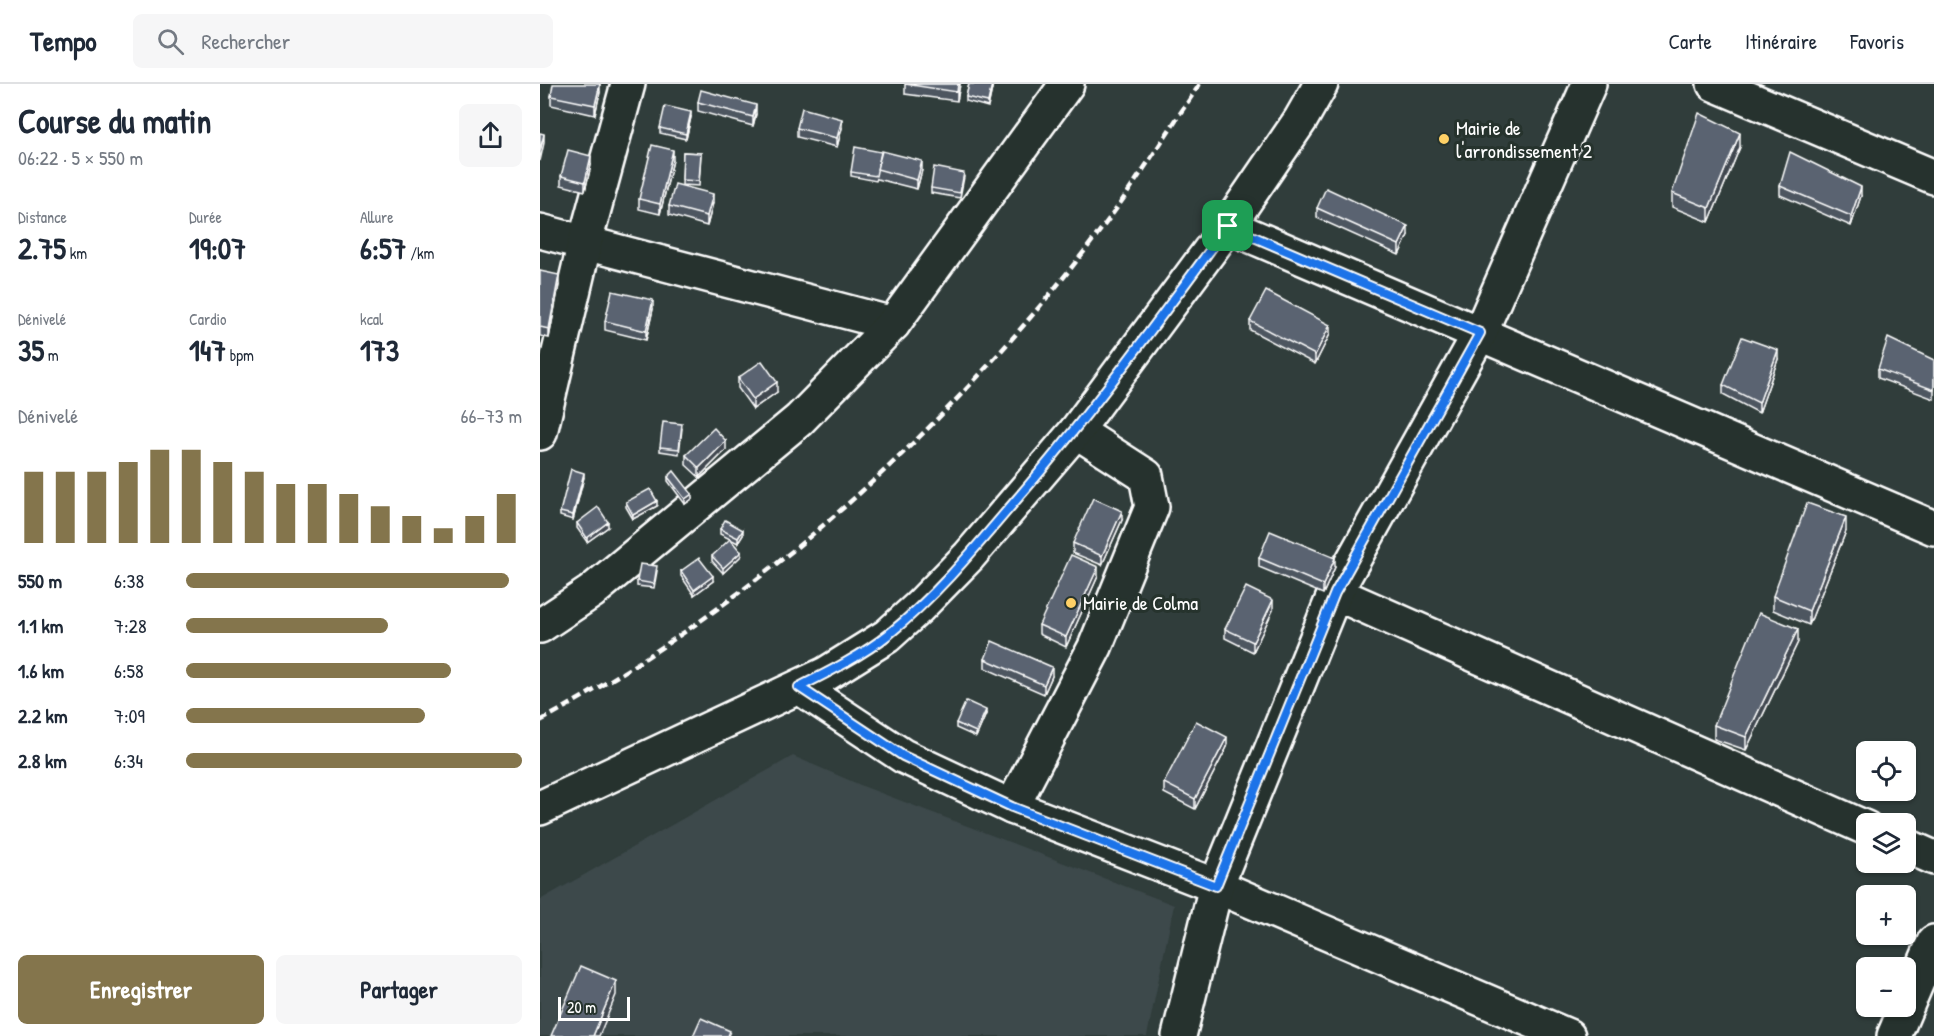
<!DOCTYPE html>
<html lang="fr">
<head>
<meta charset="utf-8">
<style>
  :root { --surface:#fff; --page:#f6f6f7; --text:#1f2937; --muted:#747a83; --line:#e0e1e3; --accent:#84754c }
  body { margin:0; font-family:"Patrick Hand",sans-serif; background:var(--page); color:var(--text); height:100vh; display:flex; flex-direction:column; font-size:22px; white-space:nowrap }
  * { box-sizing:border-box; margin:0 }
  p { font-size:20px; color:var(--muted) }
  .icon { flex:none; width:33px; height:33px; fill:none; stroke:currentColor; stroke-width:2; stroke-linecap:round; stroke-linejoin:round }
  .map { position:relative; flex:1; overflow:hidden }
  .side { display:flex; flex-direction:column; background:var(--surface); width:540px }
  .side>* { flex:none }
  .fabs { position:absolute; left:1316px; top:657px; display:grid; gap:12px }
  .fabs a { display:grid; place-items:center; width:60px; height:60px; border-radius:9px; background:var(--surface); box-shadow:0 2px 4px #0004; font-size:30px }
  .scale { position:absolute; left:18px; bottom:15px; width:72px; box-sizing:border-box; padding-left:6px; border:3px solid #fff; border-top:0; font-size:16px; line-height:21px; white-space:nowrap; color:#fff; -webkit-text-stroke:4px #26332d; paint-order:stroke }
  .pin { position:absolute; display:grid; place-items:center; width:51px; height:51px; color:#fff; margin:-26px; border-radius:12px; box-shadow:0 3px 9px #0006 }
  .round { display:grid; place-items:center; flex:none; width:63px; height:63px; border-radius:9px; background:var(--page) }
  .overview { display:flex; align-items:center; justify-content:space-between; height:102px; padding:0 18px }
  h1 { font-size:33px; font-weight:700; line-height:45px }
  .figures { display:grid; grid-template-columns:repeat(3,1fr); gap:9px; height:102px; padding:6px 18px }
  .figures div { display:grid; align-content:center }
  .figures b { font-size:30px; font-weight:700 }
  .figures small { font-size:16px; font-weight:400 }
  .figures p { font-size:16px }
  .chart { height:168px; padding:12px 18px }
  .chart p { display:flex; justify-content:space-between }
  .chart svg { width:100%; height:108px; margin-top:6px; stroke:var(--accent); stroke-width:6 }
  .action { display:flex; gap:12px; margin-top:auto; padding:12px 18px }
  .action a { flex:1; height:69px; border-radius:9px; background:var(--accent); color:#fff; font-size:24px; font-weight:700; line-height:69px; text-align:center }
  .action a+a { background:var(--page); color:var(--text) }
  ul { padding:0 18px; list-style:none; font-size:20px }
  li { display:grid; grid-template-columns:96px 72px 1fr; align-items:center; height:45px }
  li i { height:15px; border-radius:8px; background:var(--accent) }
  header { display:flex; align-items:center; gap:36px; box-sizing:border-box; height:84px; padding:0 30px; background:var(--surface); border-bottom:2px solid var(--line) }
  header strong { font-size:28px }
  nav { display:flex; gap:33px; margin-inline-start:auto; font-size:21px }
  .search { width:420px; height:54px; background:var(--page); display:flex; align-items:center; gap:15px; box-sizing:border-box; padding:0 21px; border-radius:9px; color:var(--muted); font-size:22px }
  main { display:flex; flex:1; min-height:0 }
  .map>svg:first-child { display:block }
</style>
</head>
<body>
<header>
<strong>Tempo</strong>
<div class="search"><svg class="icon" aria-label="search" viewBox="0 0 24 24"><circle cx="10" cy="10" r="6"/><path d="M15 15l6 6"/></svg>Rechercher</div>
<nav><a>Carte</a><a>Itinéraire</a><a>Favoris</a></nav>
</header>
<main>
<section class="side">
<div class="overview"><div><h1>Course du matin</h1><p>06:22 · 5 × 550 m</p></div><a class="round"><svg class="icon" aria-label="share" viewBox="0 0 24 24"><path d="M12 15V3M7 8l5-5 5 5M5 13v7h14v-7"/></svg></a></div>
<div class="figures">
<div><p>Distance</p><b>2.75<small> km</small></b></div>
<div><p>Durée</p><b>19:07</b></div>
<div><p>Allure</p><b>6:57<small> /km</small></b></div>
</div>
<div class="figures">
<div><p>Dénivelé</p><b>35<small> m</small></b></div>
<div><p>Cardio</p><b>147<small> bpm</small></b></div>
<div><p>kcal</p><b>173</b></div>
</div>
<div class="chart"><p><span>Dénivelé</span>66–73 m</p>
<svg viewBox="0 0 160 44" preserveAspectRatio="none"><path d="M5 44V15M15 44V15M25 44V15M35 44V11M45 44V6M55 44V6M65 44V11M75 44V15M85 44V20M95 44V20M105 44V24M115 44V29M125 44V33M135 44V38M145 44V33M155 44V24"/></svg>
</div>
<ul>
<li><b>550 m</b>6:38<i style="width:96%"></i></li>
<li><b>1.1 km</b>7:28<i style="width:60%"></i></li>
<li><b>1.6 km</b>6:58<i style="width:79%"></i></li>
<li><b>2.2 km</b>7:09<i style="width:71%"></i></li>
<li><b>2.8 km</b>6:34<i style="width:100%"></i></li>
</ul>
<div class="action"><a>Enregistrer</a><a>Partager</a></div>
</section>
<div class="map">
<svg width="1394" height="952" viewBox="0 0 1394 952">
  <rect width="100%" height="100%" fill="#303d3b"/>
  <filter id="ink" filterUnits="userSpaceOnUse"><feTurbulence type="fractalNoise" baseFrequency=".0167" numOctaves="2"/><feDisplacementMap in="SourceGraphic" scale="12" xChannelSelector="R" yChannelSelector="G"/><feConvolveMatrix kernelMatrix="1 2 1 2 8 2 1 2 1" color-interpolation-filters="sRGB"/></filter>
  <g filter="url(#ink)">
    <!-- built -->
    <polygon fill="#3d494b" points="253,672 325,703 634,821 607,952 0,952 0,816"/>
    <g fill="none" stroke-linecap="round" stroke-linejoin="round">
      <defs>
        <g id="minor">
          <polyline points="1174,0 1394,93"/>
          <polyline points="688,142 1394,444"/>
          <polyline points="0,147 353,240"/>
          <polyline points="0,349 45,158 88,0"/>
          <polyline points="795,509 1326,744"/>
          <polyline points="0,542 51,508 259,336 353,240 527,0"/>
          <polyline points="259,603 363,672 472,723 676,802 1028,952"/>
          <polyline points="472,723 555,563 612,423 606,392 536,347"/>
          <polyline points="0,724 286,590 347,552 379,523 429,472 536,347 688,142 761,35 781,0"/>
          <polyline points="1365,761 1394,774"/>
          <polyline points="639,952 676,802 795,509 940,249 1049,0"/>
          <polyline points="1354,952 1394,858"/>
        </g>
      </defs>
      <!-- minor casing -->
      <use href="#minor" stroke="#fff" stroke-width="38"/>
      <!-- minor -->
      <use href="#minor" stroke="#26332d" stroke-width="33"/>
      <!-- rail -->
      <path stroke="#fff" stroke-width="4.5" stroke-dasharray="9 4.5" stroke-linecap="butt" d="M 0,637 C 226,514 422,334 574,128 C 604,86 631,42 660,0"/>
    </g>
    <!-- wall -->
    <g fill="#4d5661" stroke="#fff" stroke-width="1.5">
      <polygon points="365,0 420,0 417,17 365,10"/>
      <polygon points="429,0 453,0 448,23 426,17 426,13"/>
      <polygon points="60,8 55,31 11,21 11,12"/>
      <polygon points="158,18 216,30 213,42 158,27"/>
      <polygon points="151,33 146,55 120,49 120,44"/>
      <polygon points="257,44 302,44 297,63 257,53"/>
      <polygon points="1200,63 1169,138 1132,123 1132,109"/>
      <polygon points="143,68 161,69 159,102 142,101"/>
      <polygon points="341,68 382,86 377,105 337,95 337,94 336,97 311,92 311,88"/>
      <polygon points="133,76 120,130 99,125 99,115"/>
      <polygon points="51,81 45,107 21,101 21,92"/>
      <polygon points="424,93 420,114 391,109 391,104"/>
      <polygon points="1240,102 1321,112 1311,142 1240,111"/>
      <polygon points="173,119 167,142 129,131 129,122"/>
      <polygon points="777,124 868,151 859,171 777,134"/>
      <polygon points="0,187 19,201 9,254 0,252"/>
      <polygon points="113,225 106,256 65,246 65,237"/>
      <polygon points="710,237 790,250 775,280 710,246"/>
      <polygon points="1238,275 1219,329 1183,310 1183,301"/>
      <polygon points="1394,276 1394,315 1338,294 1338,285"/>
      <polygon points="198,294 237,308 213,325 198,304"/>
      <polygon points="142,345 139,370 120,367 120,363"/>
      <polygon points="186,366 159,393 146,381 146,371"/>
      <polygon points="44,393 33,436 20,432 20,428"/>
      <polygon points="128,393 152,415 145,420 128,397"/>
      <polygon points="86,418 117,422 93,435 86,423"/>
      <polygon points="582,436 562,481 533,469 533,459"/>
      <polygon points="37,439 68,443 47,458 37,444"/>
      <polygon points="180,445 203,451 198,459 180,450"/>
      <polygon points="1306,447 1269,541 1233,526 1233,512"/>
      <polygon points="172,472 201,472 183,489 172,477"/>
      <polygon points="719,474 795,483 783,510 719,483"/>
      <polygon points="117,487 114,504 97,502 97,497"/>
      <polygon points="141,487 173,497 154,511 141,492"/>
      <polygon points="558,492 526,563 499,550 499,541"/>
      <polygon points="733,526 713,568 685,554 685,545"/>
      <polygon points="1258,558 1206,666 1174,655 1174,641"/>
      <polygon points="445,575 512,592 504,610 445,584"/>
      <polygon points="446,630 436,653 416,644 416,639"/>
      <polygon points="687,663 655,725 624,709 624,699"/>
    </g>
    <!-- shaded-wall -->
    <g fill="#3f464f" stroke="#fff" stroke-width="1.5">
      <polygon points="60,0 60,8 55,31 55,21"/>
      <polygon points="418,0 420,0 417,17 417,8"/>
      <polygon points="452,0 453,0 448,23 448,18"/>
      <polygon points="216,21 216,30 213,42 213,33"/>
      <polygon points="151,28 151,33 146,55 146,50"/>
      <polygon points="302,35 302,44 297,63 297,54"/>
      <polygon points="1200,49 1200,63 1169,138 1169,124"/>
      <polygon points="4,50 4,59 0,77 0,67"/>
      <polygon points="133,66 133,76 120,130 120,120"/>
      <polygon points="51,72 51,81 45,107 45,98"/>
      <polygon points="382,77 382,86 377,105 377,96"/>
      <polygon points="1321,103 1321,112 1311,142 1311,132"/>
      <polygon points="173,110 173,119 167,142 167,132"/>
      <polygon points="868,142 868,151 859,171 859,161"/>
      <polygon points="19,191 19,201 9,254 9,245"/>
      <polygon points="113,216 113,225 106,256 106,247"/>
      <polygon points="790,241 790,250 775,280 775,271"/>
      <polygon points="1238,266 1238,275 1219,329 1219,319"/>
      <polygon points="237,298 237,308 213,325 213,315"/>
      <polygon points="186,357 186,366 159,393 159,384"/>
      <polygon points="44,389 44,393 33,436 33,431"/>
      <polygon points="152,410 152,415 145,420 145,415"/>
      <polygon points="117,417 117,422 93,435 93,431"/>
      <polygon points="582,427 582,436 562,481 562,472"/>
      <polygon points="1306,433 1306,447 1269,541 1269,527"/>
      <polygon points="68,438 68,443 47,458 47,454"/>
      <polygon points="203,446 203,451 198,459 198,454"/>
      <polygon points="201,468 201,472 183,489 183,484"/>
      <polygon points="795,474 795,483 783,510 783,501"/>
      <polygon points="558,483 558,492 526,563 526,553"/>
      <polygon points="173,492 173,497 154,511 154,506"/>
      <polygon points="733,516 733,526 713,568 713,558"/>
      <polygon points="1258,545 1258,558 1206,666 1206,653"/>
      <polygon points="512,583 512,592 504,610 504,601"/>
      <polygon points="446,626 446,630 436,653 436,648"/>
      <polygon points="687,653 687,663 655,725 655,715"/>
      <polygon points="76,897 76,911 59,952 53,952"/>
    </g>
    <!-- building -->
    <g fill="#5a6471" stroke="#fff" stroke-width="1.5">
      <polygon points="13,0 60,0 55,21 11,12"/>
      <polygon points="365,0 418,0 417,8"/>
      <polygon points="429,0 452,0 448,18 426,13"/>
      <polygon points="161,6 216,21 213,33 158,18"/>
      <polygon points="125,22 151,28 146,50 120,44"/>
      <polygon points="262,24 302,35 297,54 257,44"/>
      <polygon points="1159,29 1200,49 1169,124 1132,109"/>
      <polygon points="0,49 4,50 0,67"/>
      <polygon points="112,61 133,66 120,120 99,115"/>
      <polygon points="315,63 341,68 336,92 311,88"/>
      <polygon points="28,66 51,72 45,98 21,92"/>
      <polygon points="342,67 382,77 377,96 337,85"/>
      <polygon points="143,68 161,69 159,97 142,96"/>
      <polygon points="1250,68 1321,103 1311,132 1240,102"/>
      <polygon points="394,83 424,89 420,109 391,104"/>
      <polygon points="135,100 173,110 167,132 129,122"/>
      <polygon points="786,104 868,142 859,161 777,124"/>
      <polygon points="0,187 19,191 9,245 0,243"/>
      <polygon points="72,207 113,216 106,247 65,237"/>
      <polygon points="726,207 790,241 775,271 710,237"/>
      <polygon points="1202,253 1238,266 1219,319 1183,301"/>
      <polygon points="1348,254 1394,276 1394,306 1338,285"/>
      <polygon points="222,277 237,298 213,315 198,294"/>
      <polygon points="123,338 142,340 139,365 120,363"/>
      <polygon points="174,344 186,357 159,384 146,371"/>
      <polygon points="31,385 44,389 33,431 20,428"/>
      <polygon points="134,387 152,410 145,415 128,393"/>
      <polygon points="110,405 117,417 93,431 86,418"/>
      <polygon points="553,414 582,427 562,472 533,459"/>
      <polygon points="1267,419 1306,433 1269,527 1233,512"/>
      <polygon points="58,423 68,438 47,454 37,439"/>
      <polygon points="185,436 203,446 198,454 180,445"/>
      <polygon points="730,447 795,474 783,501 719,474"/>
      <polygon points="190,455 201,468 183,484 172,472"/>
      <polygon points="531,471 558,483 526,553 499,541"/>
      <polygon points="159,474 173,492 154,506 141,487"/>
      <polygon points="100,480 117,482 114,500 97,497"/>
      <polygon points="706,503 733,516 713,558 685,545"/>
      <polygon points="1219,529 1258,545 1206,653 1174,641"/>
      <polygon points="452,557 512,583 504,601 445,575"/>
      <polygon points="426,617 446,626 436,648 416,639"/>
      <polygon points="656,637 687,653 655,715 624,699"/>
      <polygon points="41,882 76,897 53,952 11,952"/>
      <polygon points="161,934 190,947 188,952 153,952"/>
    </g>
  </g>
  <g fill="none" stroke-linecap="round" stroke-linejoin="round" filter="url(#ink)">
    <defs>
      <path id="route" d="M 688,142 L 940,249 L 795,509 L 676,802 L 472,723 L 363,672 L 259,603 C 289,588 323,571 349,550 C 397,511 437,462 477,415 C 552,328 619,235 688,142 Z"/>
    </defs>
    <!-- route casing -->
    <use href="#route" stroke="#fff" stroke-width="12"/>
    <!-- route -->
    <use href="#route" stroke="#1a73e8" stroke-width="8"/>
  </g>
  <!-- markers -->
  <g fill="#ffd166" stroke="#26332d" stroke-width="2">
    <circle cx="904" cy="55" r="6"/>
    <circle cx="531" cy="519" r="6"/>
  </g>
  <g text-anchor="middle" stroke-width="6" stroke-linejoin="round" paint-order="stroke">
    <!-- poi labels -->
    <g font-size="20" fill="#fff" stroke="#26332d" text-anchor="start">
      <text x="916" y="51">Mairie de<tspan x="916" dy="23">l'arrondissement 2</tspan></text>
      <text x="543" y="526">Mairie de Colma</text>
    </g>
  </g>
</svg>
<div class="fabs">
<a><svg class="icon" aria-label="locate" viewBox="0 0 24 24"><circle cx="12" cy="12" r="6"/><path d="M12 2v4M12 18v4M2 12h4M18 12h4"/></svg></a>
<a><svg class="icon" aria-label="layers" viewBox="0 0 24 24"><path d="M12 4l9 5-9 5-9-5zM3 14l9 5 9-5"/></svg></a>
<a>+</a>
<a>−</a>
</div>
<div class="scale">20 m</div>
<div class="pin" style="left:688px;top:142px;background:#1e9e55"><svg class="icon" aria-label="arrive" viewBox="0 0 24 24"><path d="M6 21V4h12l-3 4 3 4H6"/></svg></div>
</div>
</main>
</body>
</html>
